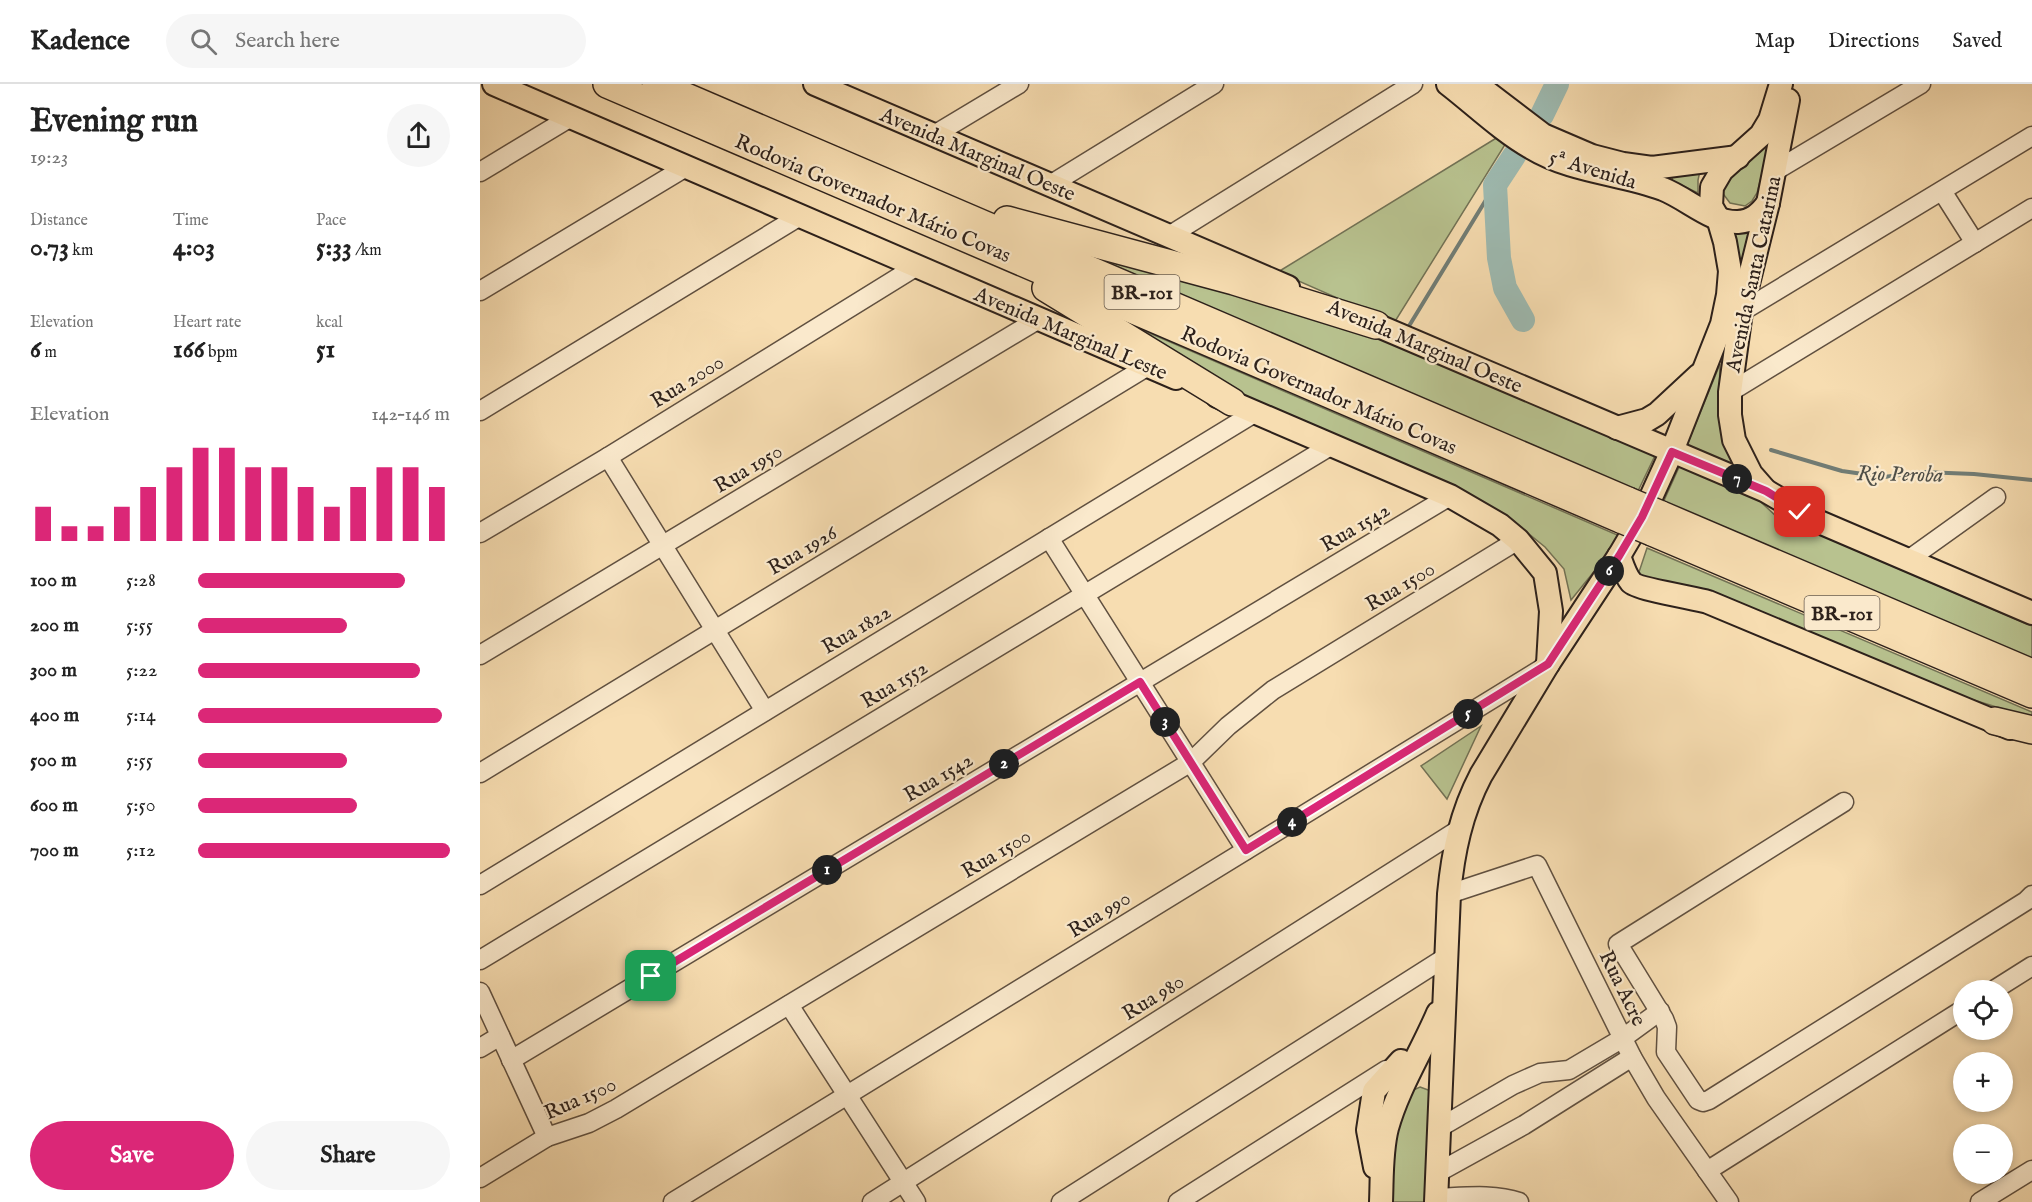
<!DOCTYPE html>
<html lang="en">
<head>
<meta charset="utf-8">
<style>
  :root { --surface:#fff; --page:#f6f6f6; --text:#222; --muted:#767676; --line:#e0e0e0; --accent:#db2777 }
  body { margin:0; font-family:"IM FELL English",serif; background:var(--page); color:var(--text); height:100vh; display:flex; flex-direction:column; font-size:22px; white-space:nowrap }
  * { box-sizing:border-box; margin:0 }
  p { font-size:20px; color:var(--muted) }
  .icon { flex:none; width:33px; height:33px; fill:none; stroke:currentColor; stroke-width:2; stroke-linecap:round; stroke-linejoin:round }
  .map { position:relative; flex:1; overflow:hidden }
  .details { display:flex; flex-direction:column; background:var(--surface); width:480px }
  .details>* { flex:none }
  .buttons { position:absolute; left:1473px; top:896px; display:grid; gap:12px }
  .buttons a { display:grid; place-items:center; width:60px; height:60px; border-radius:50%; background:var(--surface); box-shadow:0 3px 9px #0003; font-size:30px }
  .pin { position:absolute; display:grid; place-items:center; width:51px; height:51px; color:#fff; margin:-26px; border-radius:12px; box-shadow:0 3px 9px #0006 }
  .km { position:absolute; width:30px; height:30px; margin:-15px; border-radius:50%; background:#222; color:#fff; font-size:16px; line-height:30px; text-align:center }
  .round { display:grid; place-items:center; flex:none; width:63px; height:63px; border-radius:32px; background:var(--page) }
  .overview { display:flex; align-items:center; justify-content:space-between; height:102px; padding:0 30px }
  h1 { font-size:33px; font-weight:700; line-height:45px }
  .stats { display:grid; grid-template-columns:repeat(3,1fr); gap:9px; height:102px; padding:6px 30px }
  .stats div { display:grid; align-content:center }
  .stats b { font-size:26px; font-weight:700 }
  .stats small { font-size:16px; font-weight:400 }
  .stats p { font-size:16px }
  .chart { height:168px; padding:12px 30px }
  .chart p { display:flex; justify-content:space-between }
  .chart svg { width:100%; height:108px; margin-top:6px; stroke:var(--accent); stroke-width:6 }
  .cta { display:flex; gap:12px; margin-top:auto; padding:12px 30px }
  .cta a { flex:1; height:69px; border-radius:36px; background:var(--accent); color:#fff; font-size:24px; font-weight:700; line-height:69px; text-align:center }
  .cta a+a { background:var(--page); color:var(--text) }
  ul { padding:0 30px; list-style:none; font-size:20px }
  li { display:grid; grid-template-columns:96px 72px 1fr; align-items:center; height:45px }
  li i { height:15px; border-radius:8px; background:var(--accent) }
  header { display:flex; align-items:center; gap:36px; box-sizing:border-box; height:84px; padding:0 30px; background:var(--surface); border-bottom:2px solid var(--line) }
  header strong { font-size:28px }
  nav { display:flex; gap:33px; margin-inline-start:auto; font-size:21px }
  .search { width:420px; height:54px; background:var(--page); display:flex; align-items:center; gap:15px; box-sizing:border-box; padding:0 21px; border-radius:33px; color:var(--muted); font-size:22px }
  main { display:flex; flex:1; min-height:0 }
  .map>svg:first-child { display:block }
</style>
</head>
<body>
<header>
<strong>Kadence</strong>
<div class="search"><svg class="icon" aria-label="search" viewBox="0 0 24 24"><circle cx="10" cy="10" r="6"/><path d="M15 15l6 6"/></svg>Search here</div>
<nav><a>Map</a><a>Directions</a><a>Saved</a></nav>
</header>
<main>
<section class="details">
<div class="overview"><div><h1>Evening run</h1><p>19:23</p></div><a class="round"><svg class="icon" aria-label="share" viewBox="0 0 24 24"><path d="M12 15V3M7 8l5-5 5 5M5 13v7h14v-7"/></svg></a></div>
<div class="stats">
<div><p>Distance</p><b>0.73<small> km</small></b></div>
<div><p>Time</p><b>4:03</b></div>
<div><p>Pace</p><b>5:33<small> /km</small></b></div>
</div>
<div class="stats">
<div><p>Elevation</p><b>6<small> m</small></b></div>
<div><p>Heart rate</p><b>166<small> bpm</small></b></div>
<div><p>kcal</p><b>51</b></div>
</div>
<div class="chart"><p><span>Elevation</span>142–146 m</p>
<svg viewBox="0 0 160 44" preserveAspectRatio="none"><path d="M5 44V30M15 44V38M25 44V38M35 44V30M45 44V22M55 44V14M65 44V6M75 44V6M85 44V14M95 44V14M105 44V22M115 44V30M125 44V22M135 44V14M145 44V14M155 44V22"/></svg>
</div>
<ul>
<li><b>100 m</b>5:28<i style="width:82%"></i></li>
<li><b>200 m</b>5:55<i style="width:59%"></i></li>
<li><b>300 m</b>5:22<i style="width:88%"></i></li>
<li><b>400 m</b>5:14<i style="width:97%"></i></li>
<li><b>500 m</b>5:55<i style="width:59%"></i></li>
<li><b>600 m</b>5:50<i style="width:63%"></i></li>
<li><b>700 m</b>5:12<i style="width:100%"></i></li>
</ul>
<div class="cta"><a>Save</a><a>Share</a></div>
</section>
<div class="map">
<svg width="1552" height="1118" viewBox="0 0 1552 1118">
  <rect width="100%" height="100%" fill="#f7ddb1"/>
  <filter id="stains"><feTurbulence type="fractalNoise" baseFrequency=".00333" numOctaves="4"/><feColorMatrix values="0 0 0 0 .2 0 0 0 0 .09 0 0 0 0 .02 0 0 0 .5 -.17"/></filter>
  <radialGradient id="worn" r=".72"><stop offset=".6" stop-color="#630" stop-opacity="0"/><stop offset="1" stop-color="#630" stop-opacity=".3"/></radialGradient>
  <!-- green -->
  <g fill="#b8c28f" stroke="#727255" stroke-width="1.5">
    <polygon points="1292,51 1277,109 1272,117 1265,122 1250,119 1241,107 1243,98"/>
    <polygon points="1018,53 1026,59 914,239 798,188"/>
    <polygon points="1193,85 1220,87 1218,96 1218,109 1192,97"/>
    <polygon points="1276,139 1261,199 1252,146"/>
    <polygon points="577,157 889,245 1119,348 1145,355 1181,359 1158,407"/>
    <polygon points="609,223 1142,453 1091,516 1084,485 1065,463 1039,442 736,302"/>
    <polygon points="1240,280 1239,314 1257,387 1205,366"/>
    <polygon points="1200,381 1272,410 1296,432 1552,542 1552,576 1182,421"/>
    <polygon points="1167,464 1552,628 1552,634 1468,608 1168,499 1159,488"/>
    <polygon points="1001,642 967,715 941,682"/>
    <path d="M 940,1003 L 951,1007 L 949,1118 L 911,1118 C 914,1080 914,1044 929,1008 Z"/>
  </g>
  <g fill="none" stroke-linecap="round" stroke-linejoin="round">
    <!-- stream -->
    <g stroke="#717d76" stroke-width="4">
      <polyline points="929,242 1015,101"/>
      <polyline points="1291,366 1362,387 1404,393 1443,388 1494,390 1552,396"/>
    </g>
    <!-- river -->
    <g stroke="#9ebbb2" stroke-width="24">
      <polyline points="1062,31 1077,0"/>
      <polyline points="1034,72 1015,101 1019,174 1025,204 1043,236"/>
    </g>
    <defs>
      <g id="minor">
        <polyline points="454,51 539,0"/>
        <polyline points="1295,87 1441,0"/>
        <polyline points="0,88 91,33"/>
        <polyline points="570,101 734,0"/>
        <polyline points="1462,107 1495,159"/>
        <polyline points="689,152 933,0"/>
        <polyline points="0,207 206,83"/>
        <polyline points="1261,228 1552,52"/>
        <polyline points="1250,308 1552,124"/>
        <polyline points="0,327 320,132"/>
        <polyline points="128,373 285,627"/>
        <polyline points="0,449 128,373 437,182"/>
        <polyline points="569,454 766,766"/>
        <polyline points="1428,476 1516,413"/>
        <polyline points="0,571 559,235"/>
        <polyline points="0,689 668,282"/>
        <polyline points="1364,718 1138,860 1184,935 1187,943 1186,968 1218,1016 1223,1018 1229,1016 1546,817 1552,811"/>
        <polyline points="0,801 776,328"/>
        <polyline points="969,810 1057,781 1152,973 1176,1014 1249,1118"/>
        <polyline points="0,876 852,361"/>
        <polyline points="1514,906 1552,882"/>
        <polyline points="0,908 67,1053"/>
        <polyline points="309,921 436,1118"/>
        <polyline points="0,964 20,952"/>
        <polyline points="31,976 970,412"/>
        <polyline points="959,1044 1033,1001 1060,989 1089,986 1143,954 1180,927"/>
        <polyline points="1227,1087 1484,925"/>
        <polyline points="957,1089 1044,1041 1152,973"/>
        <polyline points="0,1094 67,1053 109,1039 136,1025 711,678 748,642 793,606 1038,456"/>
        <path d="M 956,1114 C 983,1113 1014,1109 1039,1118"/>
        <polyline points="193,1118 1066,582"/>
        <polyline points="392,1118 978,746"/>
        <polyline points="581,1118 966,873"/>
        <polyline points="698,1118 906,986"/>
        <polyline points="1500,1118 1552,1086"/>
      </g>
      <g id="major">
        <polyline points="14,0 696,294"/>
        <polyline points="335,0 808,203"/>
        <path d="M 968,0 C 994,20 1023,48 1052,64 C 1092,88 1140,89 1183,105 C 1208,115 1232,139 1258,138 C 1272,137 1280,130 1288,119"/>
        <polyline points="996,0 1063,51 1112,72 1143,80 1172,84 1258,73"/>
        <polyline points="882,235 1286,407 1337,437 1552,529"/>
        <polyline points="737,312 970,412 1020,441 1038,456 1065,489 1071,527 1068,580"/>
        <polyline points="1137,344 1167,336 1177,330 1219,291"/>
        <polyline points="1285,406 1271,390 1254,356 1250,331 1250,308 1261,228 1288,119 1308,16"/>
        <path d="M 1139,472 C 1142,480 1145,491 1151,498 C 1157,505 1214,514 1228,518 L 1530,644"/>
        <polyline points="895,1083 888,1046 894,1007 921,977"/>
        <path d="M 901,1118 C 902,1094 901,1067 907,1044 C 918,1004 942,967 958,929"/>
        <path d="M 956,1118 L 969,810 C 973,768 981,729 1001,691 L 1068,580 L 1139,472 L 1162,433 L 1192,367 L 1242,240 L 1248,211 L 1250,187 L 1245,158 L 1238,134 L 1231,122 L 1232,103 L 1242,86 L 1281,51 L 1290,36 L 1301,0"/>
      </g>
      <g id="highway">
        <polyline points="127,0 1143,436"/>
        <polyline points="176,0 1148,417"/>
        <polyline points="527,136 754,197 896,241"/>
        <polyline points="566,204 752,318"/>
        <polyline points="1179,430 1552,589"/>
        <polyline points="1172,448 1552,610"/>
        <polyline points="1515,637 1552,646"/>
      </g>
    </defs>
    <!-- minor casing -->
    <use href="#minor" stroke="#605040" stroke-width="21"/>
    <!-- major casing -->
    <use href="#major" stroke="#2d211b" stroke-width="26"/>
    <!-- highway casing -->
    <use href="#highway" stroke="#2d211b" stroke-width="30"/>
    <!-- minor -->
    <use href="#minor" stroke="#fae9cc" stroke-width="18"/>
    <!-- major -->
    <use href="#major" stroke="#f7ddb1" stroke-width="22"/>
    <!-- highway -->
    <use href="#highway" stroke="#f7ddb1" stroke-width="27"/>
    <defs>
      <g id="highway-bridge">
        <polyline points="1148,417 1179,430"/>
        <polyline points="1143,436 1172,448"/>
      </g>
    </defs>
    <!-- highway-bridge casing -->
    <use href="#highway-bridge" stroke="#2d211b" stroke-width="30" stroke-linecap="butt"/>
    <!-- highway-bridge -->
    <use href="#highway-bridge" stroke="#f7ddb1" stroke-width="27"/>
  </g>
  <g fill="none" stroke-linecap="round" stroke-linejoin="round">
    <defs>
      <polyline id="route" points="171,892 660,598 766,766 1068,580 1139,472 1162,433 1192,368 1286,407 1320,428"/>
    </defs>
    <!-- route casing -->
    <use href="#route" stroke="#fff" stroke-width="12"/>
    <!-- route -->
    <use href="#route" stroke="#db2777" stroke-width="8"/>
  </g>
  <g text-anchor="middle" stroke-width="4.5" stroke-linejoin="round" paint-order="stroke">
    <!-- shield labels -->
    <g fill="#fae9cc" stroke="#6a5d50" stroke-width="1.5">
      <rect x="624.5" y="191" width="75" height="34" rx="4.5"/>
      <rect x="1324.5" y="512" width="75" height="34" rx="4.5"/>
    </g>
    <g font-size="20" font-weight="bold" fill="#2d211b">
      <text x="662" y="215">BR-101</text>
      <text x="1362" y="536">BR-101</text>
    </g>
    <!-- street labels -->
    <g font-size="21" fill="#2d211b" stroke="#fae9cc">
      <text transform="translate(498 70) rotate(23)" y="7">Avenida Marginal Oeste</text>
      <text transform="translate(1113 85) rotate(17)" y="7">5ª Avenida</text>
      <text transform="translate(393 114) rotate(23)" y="7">Rodovia Governador Mário Covas</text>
      <text transform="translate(1273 190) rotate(-78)" y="7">Avenida Santa Catarina</text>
      <text transform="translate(591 249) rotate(23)" y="7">Avenida Marginal Leste</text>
      <text transform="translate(945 262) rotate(23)" y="7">Avenida Marginal Oeste</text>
      <text transform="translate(207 297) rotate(-32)" y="7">Rua 2000</text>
      <text transform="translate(839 306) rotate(23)" y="7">Rodovia Governador Mário Covas</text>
      <text transform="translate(268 384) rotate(-31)" y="7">Rua 1950</text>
      <text transform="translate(875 443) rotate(-31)" y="7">Rua 1542</text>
      <text transform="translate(322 466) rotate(-31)" y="7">Rua 1926</text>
      <text transform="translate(920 502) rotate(-31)" y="7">Rua 1500</text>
      <text transform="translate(376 545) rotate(-31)" y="7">Rua 1822</text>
      <text transform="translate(414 600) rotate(-31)" y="7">Rua 1552</text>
      <text transform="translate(458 693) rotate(-31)" y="7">Rua 1542</text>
      <text transform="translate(516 769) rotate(-31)" y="7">Rua 1500</text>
      <text transform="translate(619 830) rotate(-32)" y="7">Rua 990</text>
      <text transform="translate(1143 904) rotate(64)" y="7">Rua Acre</text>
      <text transform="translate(673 913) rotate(-32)" y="7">Rua 980</text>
      <text transform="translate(100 1014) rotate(-24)" y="7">Rua 1500</text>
    </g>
    <!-- water labels -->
    <g font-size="22" font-style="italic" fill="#4f4f48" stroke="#fae9cc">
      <text transform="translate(1420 389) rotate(1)" y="8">Rio Peroba</text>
    </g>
  </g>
  <rect width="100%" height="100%" filter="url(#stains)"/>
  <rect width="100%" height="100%" fill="url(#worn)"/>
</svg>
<div class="buttons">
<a><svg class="icon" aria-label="locate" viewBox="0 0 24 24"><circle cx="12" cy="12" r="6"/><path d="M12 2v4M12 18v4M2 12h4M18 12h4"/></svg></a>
<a>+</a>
<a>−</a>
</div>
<div class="pin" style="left:171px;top:892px;background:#1e9e55"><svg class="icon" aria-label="arrive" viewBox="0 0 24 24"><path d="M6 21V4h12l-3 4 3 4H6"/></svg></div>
<div class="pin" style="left:1320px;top:428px;background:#d93025"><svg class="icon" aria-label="check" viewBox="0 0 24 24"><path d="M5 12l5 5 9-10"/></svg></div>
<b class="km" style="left:347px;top:786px">1</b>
<b class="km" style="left:524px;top:680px">2</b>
<b class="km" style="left:685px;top:638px">3</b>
<b class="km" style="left:812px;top:738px">4</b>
<b class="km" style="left:988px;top:630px">5</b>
<b class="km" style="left:1129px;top:487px">6</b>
<b class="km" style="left:1257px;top:395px">7</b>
</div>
</main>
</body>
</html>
